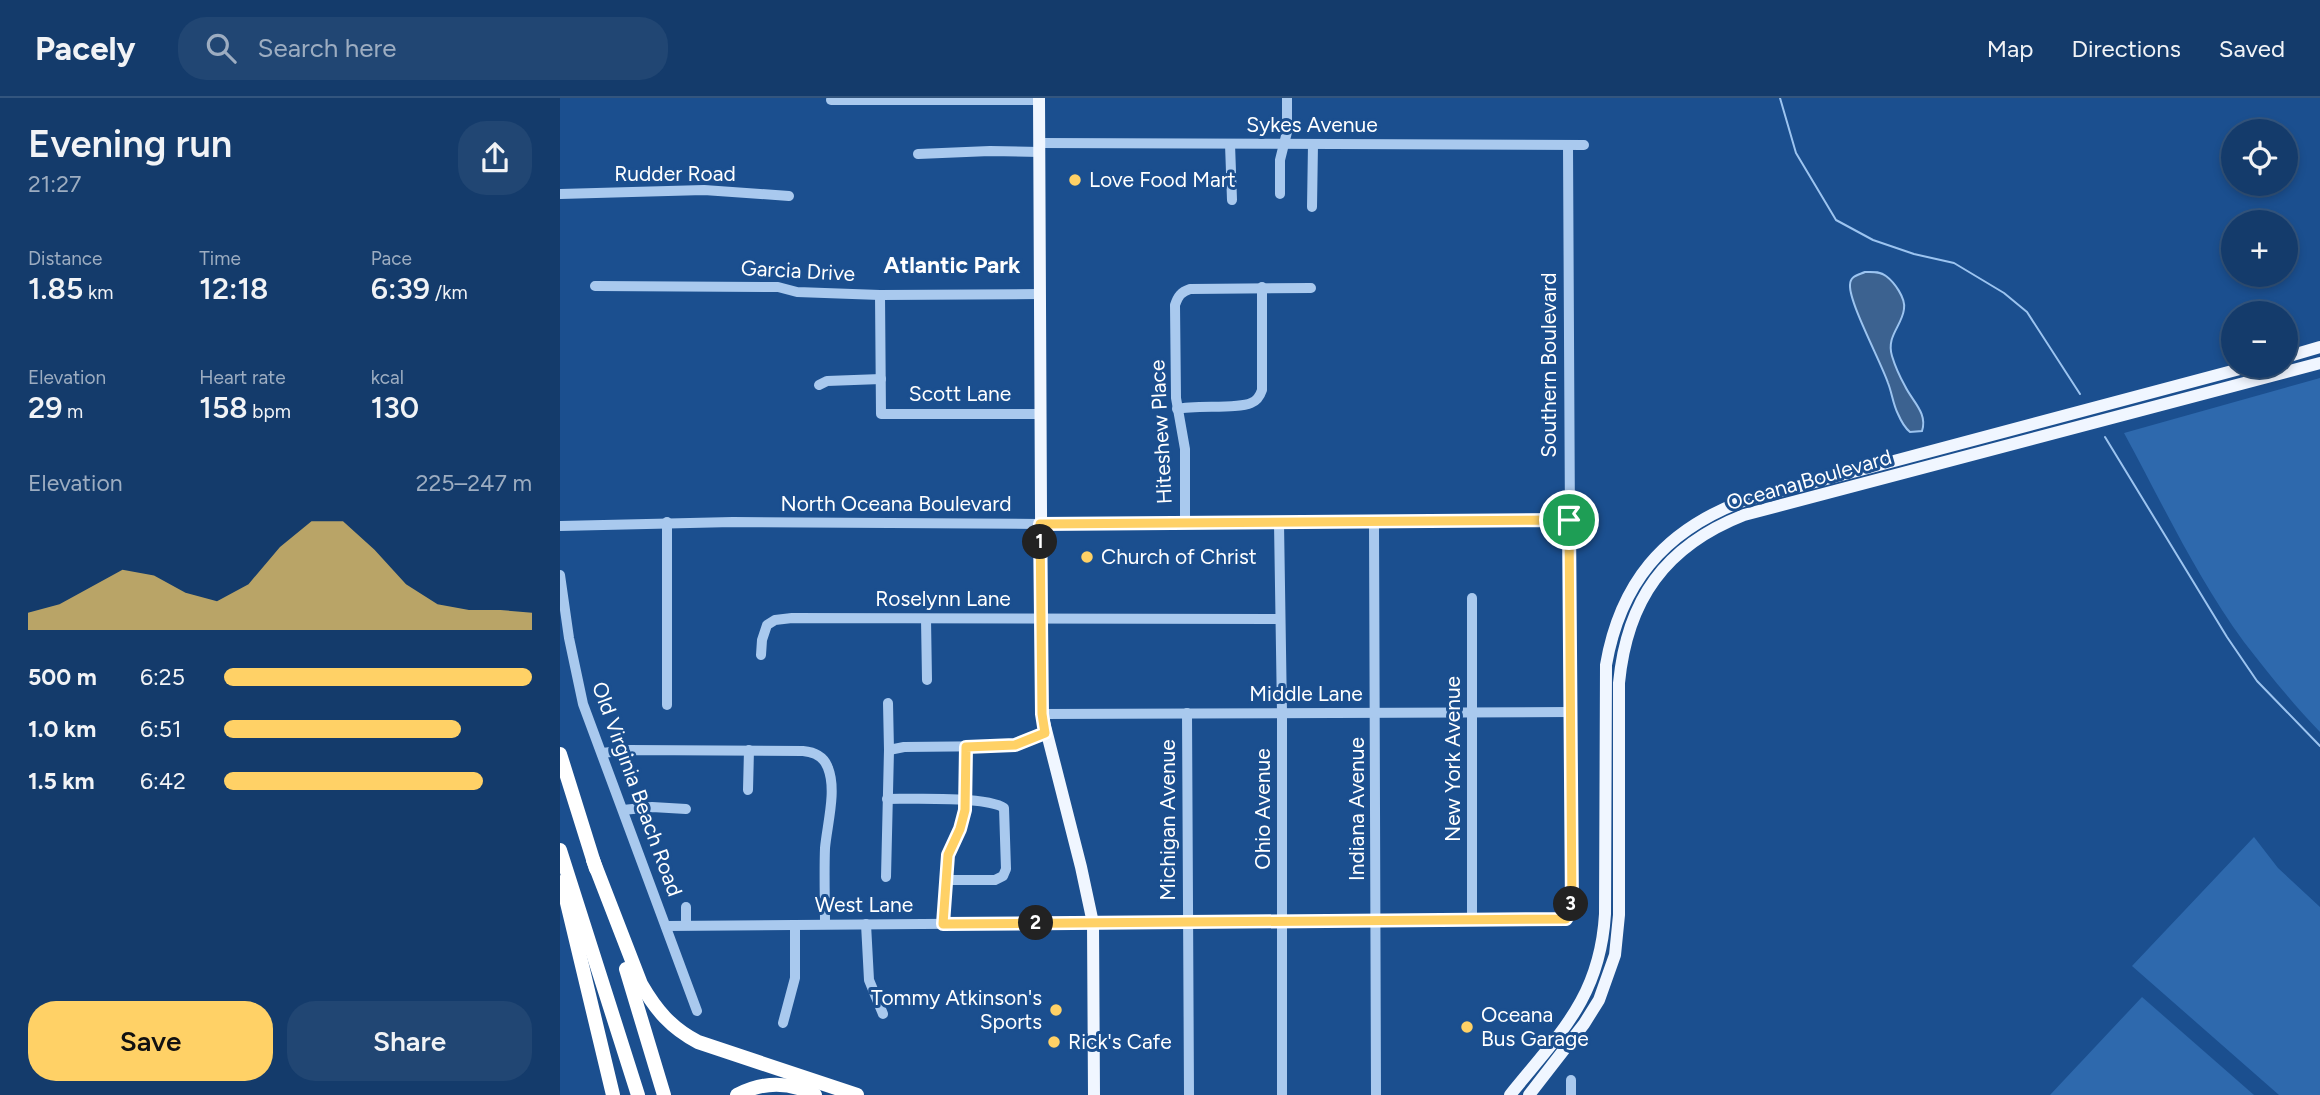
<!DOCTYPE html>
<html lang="en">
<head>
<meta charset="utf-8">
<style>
  :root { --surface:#143b6b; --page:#214673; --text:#f1f3f6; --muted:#9dadc1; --line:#33557e; --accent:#ffd166 }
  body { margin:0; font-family:Figtree,sans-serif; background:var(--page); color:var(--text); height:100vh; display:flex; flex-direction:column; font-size:26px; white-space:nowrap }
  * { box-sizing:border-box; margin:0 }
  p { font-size:23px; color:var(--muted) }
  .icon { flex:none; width:38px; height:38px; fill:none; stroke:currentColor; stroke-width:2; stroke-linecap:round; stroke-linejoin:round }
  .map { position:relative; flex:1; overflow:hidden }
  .panel { display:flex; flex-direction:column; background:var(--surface); width:560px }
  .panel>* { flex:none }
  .controls { position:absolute; left:1661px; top:21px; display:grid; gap:14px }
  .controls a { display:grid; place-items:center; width:77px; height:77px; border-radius:50%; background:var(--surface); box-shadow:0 4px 10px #0003,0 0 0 2px var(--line); font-size:35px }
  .pin { position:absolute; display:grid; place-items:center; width:60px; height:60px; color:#fff; margin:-30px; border:4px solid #fff; border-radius:50%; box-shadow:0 2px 7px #0007 }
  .km { position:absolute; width:35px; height:35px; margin:-18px; border-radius:50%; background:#222; color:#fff; font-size:19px; line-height:35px; text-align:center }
  .round { display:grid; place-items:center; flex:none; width:74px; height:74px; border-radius:28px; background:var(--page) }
  .summary { display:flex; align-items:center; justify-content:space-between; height:119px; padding:0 28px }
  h1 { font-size:38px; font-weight:600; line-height:52px }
  .metrics { display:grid; grid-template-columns:repeat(3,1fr); gap:10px; height:119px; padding:7px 28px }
  .metrics div { display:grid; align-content:center }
  .metrics b { font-size:30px; font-weight:600 }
  .metrics small { font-size:19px; font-weight:400 }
  .metrics p { font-size:19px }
  .chart { height:196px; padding:14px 28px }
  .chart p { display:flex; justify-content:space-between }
  .chart svg { width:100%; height:126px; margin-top:7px; fill:var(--accent); opacity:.7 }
  .action { display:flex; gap:14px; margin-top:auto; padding:14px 28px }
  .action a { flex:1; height:80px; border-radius:28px; background:var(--accent); color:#111; font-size:28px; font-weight:600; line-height:80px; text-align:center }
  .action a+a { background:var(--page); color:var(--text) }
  ul { padding:0 28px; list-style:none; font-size:23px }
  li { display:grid; grid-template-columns:112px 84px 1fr; align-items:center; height:52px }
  li i { height:18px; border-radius:9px; background:var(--accent) }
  header { display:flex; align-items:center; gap:42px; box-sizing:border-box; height:98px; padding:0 35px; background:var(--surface); border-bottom:2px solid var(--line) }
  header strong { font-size:33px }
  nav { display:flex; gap:38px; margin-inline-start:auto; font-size:24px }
  .search { width:490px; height:63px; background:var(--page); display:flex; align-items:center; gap:18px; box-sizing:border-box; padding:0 24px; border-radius:28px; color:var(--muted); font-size:26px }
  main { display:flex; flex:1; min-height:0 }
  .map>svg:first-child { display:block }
</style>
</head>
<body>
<header>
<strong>Pacely</strong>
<div class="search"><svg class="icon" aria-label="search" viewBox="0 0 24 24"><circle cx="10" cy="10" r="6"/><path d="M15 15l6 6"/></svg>Search here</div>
<nav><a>Map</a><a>Directions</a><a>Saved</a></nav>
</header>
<main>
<section class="panel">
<div class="summary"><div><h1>Evening run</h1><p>21:27</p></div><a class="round"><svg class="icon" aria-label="share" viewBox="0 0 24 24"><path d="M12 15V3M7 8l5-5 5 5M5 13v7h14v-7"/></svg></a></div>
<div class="metrics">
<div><p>Distance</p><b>1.85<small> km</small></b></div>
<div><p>Time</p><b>12:18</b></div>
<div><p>Pace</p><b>6:39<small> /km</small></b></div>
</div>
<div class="metrics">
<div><p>Elevation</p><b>29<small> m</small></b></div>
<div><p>Heart rate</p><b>158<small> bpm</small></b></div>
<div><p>kcal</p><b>130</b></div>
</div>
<div class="chart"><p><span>Elevation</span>225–247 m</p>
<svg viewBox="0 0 160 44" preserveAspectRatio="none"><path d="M0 44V38L10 35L20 29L30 23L40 25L50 31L60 34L70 28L80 15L90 6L100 6L110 16L120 28L130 35L140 37L150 37L160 38V44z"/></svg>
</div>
<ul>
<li><b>500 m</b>6:25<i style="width:100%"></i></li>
<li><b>1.0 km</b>6:51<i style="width:77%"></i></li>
<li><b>1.5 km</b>6:42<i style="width:84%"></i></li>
</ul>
<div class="action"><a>Save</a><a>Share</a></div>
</section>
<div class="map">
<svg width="1760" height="997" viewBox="0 0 1760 997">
  <rect width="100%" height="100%" fill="#1b4f8f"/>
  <!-- green -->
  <g fill="#2e69ad">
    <path d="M 1760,280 L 1760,634 C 1733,606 1708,575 1684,544 C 1637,480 1602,405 1564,335 Z"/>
    <polygon points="1694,739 1718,770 1760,809 1760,997 1719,997 1572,868"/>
    <polygon points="1582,899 1694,997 1490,997"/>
  </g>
  <!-- water -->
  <path fill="#3c6290" stroke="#9cc4f0" stroke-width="2" d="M 1305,174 C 1312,174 1320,173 1326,178 C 1334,184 1346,200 1344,211 C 1342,228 1326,238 1332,258 C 1335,268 1340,279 1345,288 C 1352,303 1368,315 1362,333 L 1350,334 C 1344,329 1341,323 1338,316 C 1333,306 1332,295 1328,285 C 1321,264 1289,205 1290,187 C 1290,178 1298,177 1305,174 Z"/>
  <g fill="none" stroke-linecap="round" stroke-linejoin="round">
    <!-- stream -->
    <g stroke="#9cc4f0" stroke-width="2">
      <polyline points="1220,0 1236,55 1276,122 1313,142 1354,156 1394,165 1444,195 1467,214 1520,296"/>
      <polyline points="1545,339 1667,539 1697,583 1760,648"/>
    </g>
    <!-- minor -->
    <g stroke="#a9c9ee" stroke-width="10">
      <polyline points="271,2 479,2"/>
      <polyline points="479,45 1024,47"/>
      <polyline points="670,46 672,102"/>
      <polyline points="358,56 430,53 480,54"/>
      <polyline points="0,96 144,92 229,98"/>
      <polyline points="720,96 720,62 727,34 727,0"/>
      <polyline points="752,109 753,46"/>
      <polyline points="35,188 218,189 237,194 320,197 480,196"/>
      <polyline points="320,197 321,316 480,316"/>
      <polyline points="259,287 267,283 321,281"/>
      <path d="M 617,311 C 636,307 678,311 691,305 C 697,303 700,298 702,292 L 702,189"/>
      <polyline points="107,424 107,607"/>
      <polyline points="814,424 816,997"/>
      <path d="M 625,425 L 625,351 L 616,300 L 615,207 C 618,198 621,194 630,191 L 751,190"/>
      <polyline points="719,425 722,615 722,997"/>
      <polyline points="0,428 173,424 480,426 1009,422"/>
      <polyline points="0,477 9,540 23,606 137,913"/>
      <polyline points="912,500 912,822"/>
      <polyline points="366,521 367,582"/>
      <polyline points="201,557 202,542 207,527 215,522 232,520 719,521"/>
      <polyline points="627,615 629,997"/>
      <polyline points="482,616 1011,614"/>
      <polyline points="329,652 344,649 442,648 463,645 485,635"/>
      <path d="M 42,655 L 69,652 L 243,653 C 254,654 264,658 268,670 C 277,692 267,727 265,750 C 264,776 265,801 265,826"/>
      <polyline points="188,692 189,652"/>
      <path d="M 327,701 C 351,701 428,698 444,710 L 446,771 L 443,778 L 435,782 L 385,782"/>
      <polyline points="63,712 92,709 126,711"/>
      <polyline points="326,779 329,652 328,605"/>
      <polyline points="306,826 309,882 323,916"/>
      <polyline points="383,826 388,757 400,731 405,712 406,649"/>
      <polyline points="126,827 126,809"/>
      <polyline points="106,828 1006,821 1012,811 1008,48"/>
      <polyline points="223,925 235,880 235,827"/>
      <polyline points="1011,982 1011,997"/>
    </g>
    <!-- major -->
    <g stroke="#f0f6ff" stroke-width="12">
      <polyline points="479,0 482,616 521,769 533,825 534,997"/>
      <polyline points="1726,259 1760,249"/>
      <path d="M 950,997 C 999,936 1040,900 1045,816 L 1046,567 C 1060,486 1103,434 1180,404 L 1691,268"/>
      <path d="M 969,997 L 1024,926 L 1039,902 L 1055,857 L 1059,817 L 1059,585 C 1067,502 1105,448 1184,417 L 1760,265"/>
    </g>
    <!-- highway -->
    <g stroke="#fff" stroke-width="14">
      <polyline points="0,656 36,771"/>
      <polyline points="0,752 78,997"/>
      <path d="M 33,762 L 81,886 C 96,912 111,930 138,944 L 297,997"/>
      <polyline points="2,784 53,997"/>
      <polyline points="66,871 104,997"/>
      <path d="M 177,997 C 202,984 229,983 255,997"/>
    </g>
  </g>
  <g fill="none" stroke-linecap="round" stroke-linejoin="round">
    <defs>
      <polygon id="route" points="1009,422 1012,811 1006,821 383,826 388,757 400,731 405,712 406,649 455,647 485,635 482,616 480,426"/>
    </defs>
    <!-- route casing -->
    <use href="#route" stroke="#fff" stroke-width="14"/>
    <!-- route -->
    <use href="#route" stroke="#ffd166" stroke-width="9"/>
  </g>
  <!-- markers -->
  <g fill="#ffd166" stroke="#1b4f8f" stroke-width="2.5">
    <circle cx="515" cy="82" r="7"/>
    <circle cx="527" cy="459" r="7"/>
    <circle cx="496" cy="912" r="7"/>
    <circle cx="907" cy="929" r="7"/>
    <circle cx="494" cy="944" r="7"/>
  </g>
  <g text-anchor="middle" stroke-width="6" stroke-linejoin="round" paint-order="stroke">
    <!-- street labels -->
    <g font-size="21" fill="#fff" stroke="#1b4f8f">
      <text x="752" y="34">Sykes Avenue</text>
      <text x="115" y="83">Rudder Road</text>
      <text transform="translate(238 173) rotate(3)" y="7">Garcia Drive</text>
      <text transform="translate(989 267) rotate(-90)" y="7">Southern Boulevard</text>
      <text x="400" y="303">Scott Lane</text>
      <text transform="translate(601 334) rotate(-93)" y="7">Hiteshew Place</text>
      <text transform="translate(1249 382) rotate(-16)" y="7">Oceana Boulevard</text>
      <text x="336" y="413">North Oceana Boulevard</text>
      <text x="383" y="508">Roselynn Lane</text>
      <text x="746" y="603">Middle Lane</text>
      <text transform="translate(893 661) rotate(-90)" y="7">New York Avenue</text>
      <text transform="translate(77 691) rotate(70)" y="7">Old Virginia Beach Road</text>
      <text transform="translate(703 711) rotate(-90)" y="7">Ohio Avenue</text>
      <text transform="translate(797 711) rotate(-90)" y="7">Indiana Avenue</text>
      <text transform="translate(608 722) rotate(-90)" y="7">Michigan Avenue</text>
      <text x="304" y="814">West Lane</text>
    </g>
    <!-- poi labels -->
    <g font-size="21" fill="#fff" stroke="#1b4f8f" text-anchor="start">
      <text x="529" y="89">Love Food Mart</text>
      <text x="541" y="466">Church of Christ</text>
      <text x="482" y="907" text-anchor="end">Tommy Atkinson's<tspan x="482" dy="24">Sports</tspan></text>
      <text x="921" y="924">Oceana<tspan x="921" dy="24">Bus Garage</tspan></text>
      <text x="508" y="951">Rick's Cafe</text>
    </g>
    <!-- neighbourhood labels -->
    <g font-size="23" font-weight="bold" fill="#fff" stroke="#1b4f8f">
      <text x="392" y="175">Atlantic Park</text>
    </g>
  </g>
</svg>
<div class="controls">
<a><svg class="icon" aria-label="locate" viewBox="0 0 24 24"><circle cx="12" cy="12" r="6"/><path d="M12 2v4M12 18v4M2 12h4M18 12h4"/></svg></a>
<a>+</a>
<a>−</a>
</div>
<div class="pin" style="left:1009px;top:422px;background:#1e9e55"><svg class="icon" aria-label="arrive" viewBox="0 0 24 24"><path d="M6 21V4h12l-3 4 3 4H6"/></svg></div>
<b class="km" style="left:480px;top:444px">1</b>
<b class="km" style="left:476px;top:825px">2</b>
<b class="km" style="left:1011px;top:806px">3</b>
</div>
</main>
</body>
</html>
